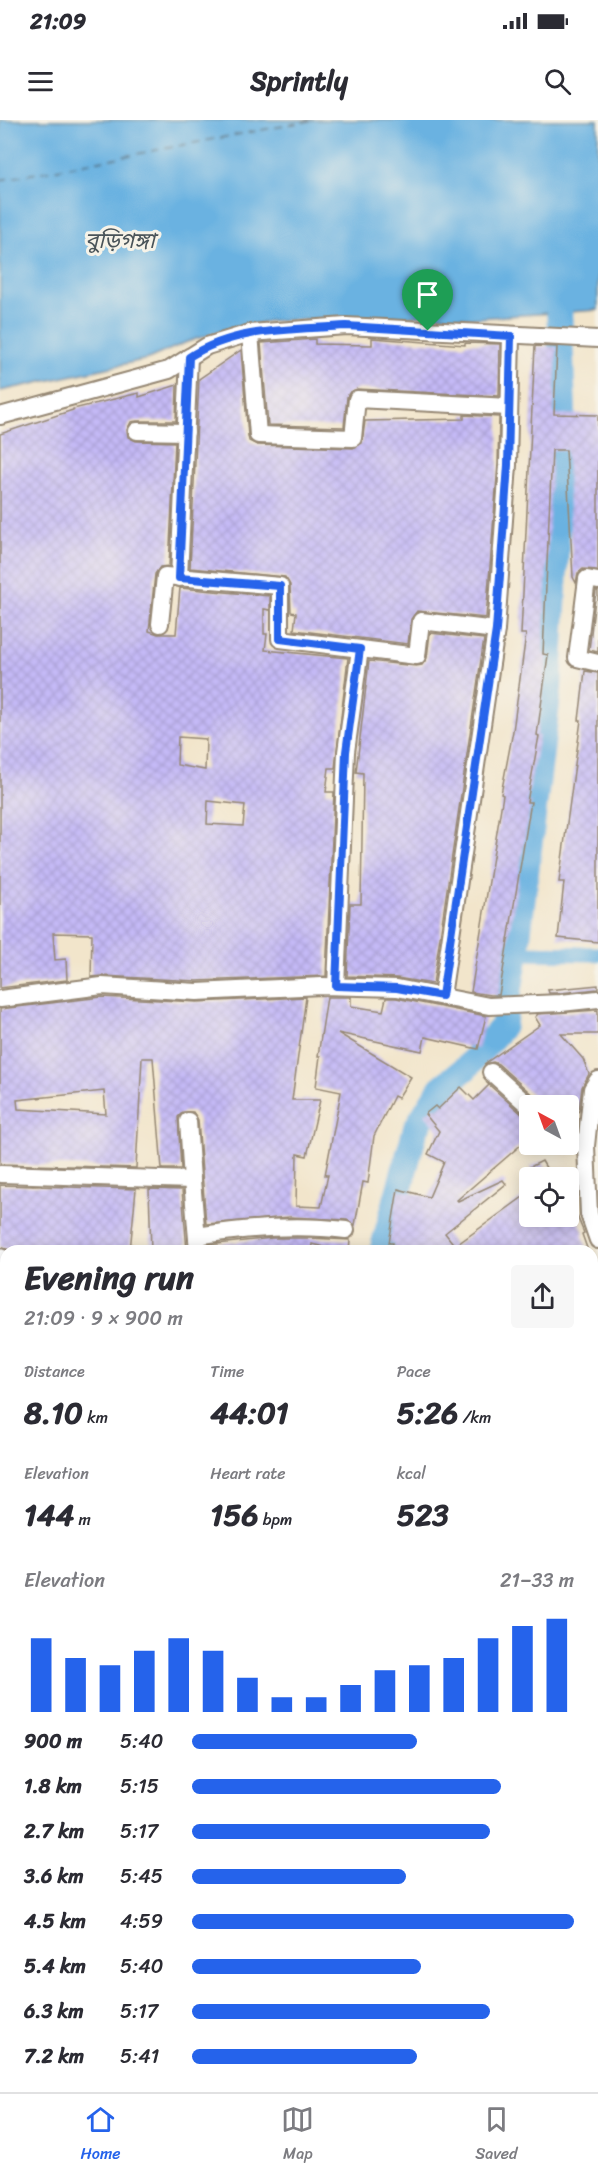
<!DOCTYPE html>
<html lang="en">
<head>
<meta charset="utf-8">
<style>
  :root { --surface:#fff; --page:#f7f7f7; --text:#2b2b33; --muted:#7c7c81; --line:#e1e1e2; --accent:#2563eb }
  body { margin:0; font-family:Sriracha,"Noto Sans Bengali",sans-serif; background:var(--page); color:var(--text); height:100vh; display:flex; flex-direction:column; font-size:22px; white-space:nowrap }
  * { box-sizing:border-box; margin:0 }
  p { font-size:20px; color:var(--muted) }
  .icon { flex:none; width:33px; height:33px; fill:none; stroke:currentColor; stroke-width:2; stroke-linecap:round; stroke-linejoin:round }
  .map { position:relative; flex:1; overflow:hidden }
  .details { position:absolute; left:0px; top:1125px; width:598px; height:848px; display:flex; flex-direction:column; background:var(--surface); border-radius:18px 18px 0 0; box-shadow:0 3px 15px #0003 }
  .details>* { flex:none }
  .needle { width:39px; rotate:319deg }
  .fabs { position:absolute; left:519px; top:975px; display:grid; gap:12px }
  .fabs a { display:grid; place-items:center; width:60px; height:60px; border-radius:6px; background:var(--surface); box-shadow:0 3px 15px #0003; font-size:30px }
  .pin { position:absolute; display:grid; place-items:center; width:51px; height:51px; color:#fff; margin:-62px -26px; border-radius:50% 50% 50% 0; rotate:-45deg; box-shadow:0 0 6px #0007 }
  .pin .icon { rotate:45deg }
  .round { display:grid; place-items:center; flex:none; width:63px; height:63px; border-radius:6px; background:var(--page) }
  .headline { display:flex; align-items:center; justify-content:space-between; height:102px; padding:0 24px }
  h1 { font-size:33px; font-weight:700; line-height:45px }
  .stats { display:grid; grid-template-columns:repeat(3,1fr); gap:9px; height:102px; padding:6px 24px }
  .stats div { display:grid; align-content:center }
  .stats b { font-size:30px; font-weight:700 }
  .stats small { font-size:16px; font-weight:400 }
  .stats p { font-size:16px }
  .chart { height:168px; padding:12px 24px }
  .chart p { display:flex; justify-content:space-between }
  .chart svg { width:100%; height:108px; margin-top:6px; stroke:var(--accent); stroke-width:6 }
  ul { padding:0 24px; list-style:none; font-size:20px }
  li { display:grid; grid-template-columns:96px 72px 1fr; align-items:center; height:45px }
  li i { height:15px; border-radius:8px; background:var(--accent) }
  .status { display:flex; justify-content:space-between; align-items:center; height:42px; padding:0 30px; background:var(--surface); direction:ltr }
  .status svg { height:16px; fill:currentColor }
  header { display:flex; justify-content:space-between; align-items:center; height:78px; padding:0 24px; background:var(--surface); font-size:27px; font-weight:700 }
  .dock { display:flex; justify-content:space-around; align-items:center; height:84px; border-top:2px solid var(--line); background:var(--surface); font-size:16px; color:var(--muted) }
  .dock a { display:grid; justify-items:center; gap:3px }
  .dock .current { color:var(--accent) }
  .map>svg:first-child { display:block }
</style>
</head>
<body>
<div class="status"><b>21:09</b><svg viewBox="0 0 49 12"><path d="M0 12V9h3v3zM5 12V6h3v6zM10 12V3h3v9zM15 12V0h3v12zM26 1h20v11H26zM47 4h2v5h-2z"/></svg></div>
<header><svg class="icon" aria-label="menu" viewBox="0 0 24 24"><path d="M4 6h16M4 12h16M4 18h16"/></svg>Sprintly<svg class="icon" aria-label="search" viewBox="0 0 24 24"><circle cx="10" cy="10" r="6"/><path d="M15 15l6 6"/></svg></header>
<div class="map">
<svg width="598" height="1972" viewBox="0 0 598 1972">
  <defs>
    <pattern id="building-cross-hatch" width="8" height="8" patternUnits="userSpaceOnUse" patternTransform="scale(1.5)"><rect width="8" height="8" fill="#c4b9f6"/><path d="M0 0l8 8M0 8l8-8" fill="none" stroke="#a99fd2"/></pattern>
  </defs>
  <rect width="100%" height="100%" fill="#f7f3e8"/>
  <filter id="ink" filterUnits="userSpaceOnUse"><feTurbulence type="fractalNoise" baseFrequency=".0167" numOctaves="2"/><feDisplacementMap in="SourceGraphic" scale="12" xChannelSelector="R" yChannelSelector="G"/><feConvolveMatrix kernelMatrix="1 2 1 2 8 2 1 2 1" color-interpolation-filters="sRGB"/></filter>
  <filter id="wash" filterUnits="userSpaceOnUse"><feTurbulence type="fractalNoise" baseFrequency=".008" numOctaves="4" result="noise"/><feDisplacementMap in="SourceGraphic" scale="24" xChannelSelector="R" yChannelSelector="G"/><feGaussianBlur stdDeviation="1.35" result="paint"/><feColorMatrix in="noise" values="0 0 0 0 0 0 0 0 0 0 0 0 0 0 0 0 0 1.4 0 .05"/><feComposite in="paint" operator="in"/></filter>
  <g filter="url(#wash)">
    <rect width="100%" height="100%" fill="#f2e5cb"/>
    <!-- water -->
    <polygon fill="#6ab2e1" stroke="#526e80" stroke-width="1.5" points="0,0 598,0 598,190 477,198 428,195 270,201 227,209 187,222 148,239 0,271"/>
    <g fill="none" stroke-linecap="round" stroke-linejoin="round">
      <!-- canal -->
      <polyline stroke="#6ab2e1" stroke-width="15" points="516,833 598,834"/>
      <!-- river -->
      <g stroke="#6ab2e1" stroke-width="26">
        <polyline points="382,1131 416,1008 441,968 466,948 503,906 516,833 549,568 563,290 558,159"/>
        <polyline points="0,1532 6,1528"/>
      </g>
      <!-- ferry -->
      <polyline stroke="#495358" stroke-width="1.5" stroke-dasharray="8 6" stroke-linecap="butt" points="0,60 314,0"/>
    </g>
    <g id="blocks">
      <!-- building -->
      <g fill="url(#building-cross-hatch)" fill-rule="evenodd">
        <polygon points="372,218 465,225 465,223 500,224 499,276 357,269 349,273 347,277 344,307 268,305 261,223 315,219 315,224 372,225"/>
        <polygon points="535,226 557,227 554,294 598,295 598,450 583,449 578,453 576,463 573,457 566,330 552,330 543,534 548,535 537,615 539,616 527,682 531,682 499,875 490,875 471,872 503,675 501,674 513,611 526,514 521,514"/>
        <polygon points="241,230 248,316 249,321 257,325 353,328 362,323 365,301 464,299 464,295 499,297 498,344 486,498 417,491 411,499 408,524 294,510 296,493 291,492 290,465 285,457 190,448 199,259"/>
        <path d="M 177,265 L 176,301 L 137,301 L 131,302 L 127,310 L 128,317 L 136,321 L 175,322 L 169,446 L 160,447 L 155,454 L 149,511 L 158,514 L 176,514 L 180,468 L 270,476 L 270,490 L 264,489 L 264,514 L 267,514 L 265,530 L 348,538 L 335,648 L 329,648 L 326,672 L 334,672 L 326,856 L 197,861 L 103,856 L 91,857 L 92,814 L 53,813 L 55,840 L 66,839 L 67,860 L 0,868 L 0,314 L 73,290 L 73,289 L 139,273 L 139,277 ZM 178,617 L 206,619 L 205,650 L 177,645 ZM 208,681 L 245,685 L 243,706 L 207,704 Z"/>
        <polygon points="596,471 598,471 598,532 589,530"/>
        <polygon points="430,513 484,519 433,864 397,858 347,856 350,784 361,784 363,653 356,652 369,541 416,546 422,545 427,538"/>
        <polygon points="585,551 598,553 598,822 558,818 564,762 559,762 581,600 579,600"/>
        <polygon points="598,865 598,869 560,873 549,873 548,870"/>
        <path d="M 102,877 L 197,882 L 306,877 L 292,980 L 320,980 L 307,1036 L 297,1034 L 296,1086 L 321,1087 L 328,1055 L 325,1055 L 341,972 L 316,967 L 320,936 L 318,936 L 327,877 L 351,877 L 351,886 L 383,891 L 386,878 L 396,878 L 486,896 L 478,929 L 425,917 L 422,931 L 338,913 L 411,957 L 398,978 L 394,976 L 374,1016 L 368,1063 L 363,1062 L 355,1105 L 347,1100 L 290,1097 L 206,1104 L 198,1000 L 193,992 L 183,992 L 178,997 L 181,1049 L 162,1049 L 153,938 L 142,938 L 136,1048 L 0,1044 L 0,889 ZM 104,971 L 106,994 L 18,989 L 17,980 Z"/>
        <polygon points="598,890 598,914 561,914 583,939 589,954 582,967 579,991 568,1001 568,986 540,986 537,979 498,944 493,942 484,944 540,905 535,897 538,894"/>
        <polygon points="486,962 523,995 530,997 530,1017 457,1080 458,1081 503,1060 506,1064 445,1113 455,1126 530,1072 530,1096 577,1096 584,1113 582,1114 588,1131 392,1131 393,1123 389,1123 398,1069 429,1077 444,1042 428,1034 439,1011 425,994 435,986 438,989 461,967 474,980 489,965"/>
        <polygon points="542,1041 552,1058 538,1058 530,1047"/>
        <polygon points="0,1065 136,1069 130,1131 12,1131 0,1127"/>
        <polygon points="149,1069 182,1070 187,1131 151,1131"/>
        <polygon points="272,1118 309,1118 350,1120 349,1131 338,1131 312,1124 311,1131 208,1131 208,1125"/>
      </g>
    </g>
  </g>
  <g filter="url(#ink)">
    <use href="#blocks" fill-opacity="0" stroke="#968874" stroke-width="1.5"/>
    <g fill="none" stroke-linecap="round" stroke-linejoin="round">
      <defs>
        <g id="street">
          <polyline points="250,213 258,315 353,318 357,279 509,287"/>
          <polyline points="0,296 169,250 207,226 250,213 346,206 598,219"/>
          <polyline points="137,311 186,312"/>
          <polyline points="179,458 189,237"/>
          <polyline points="598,461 587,459 577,538 598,543"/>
          <polyline points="160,504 165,456 280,466 280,519 417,536 421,501 496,510"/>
          <polyline points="336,866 346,632 360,529"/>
          <polyline points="442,876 496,510 508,345 511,216"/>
          <polyline points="0,879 102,866 197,872 322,866 397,868 489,886 561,883 598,879"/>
          <polyline points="491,952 530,987"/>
          <polyline points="598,960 592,969 586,1026 589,1094 598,1120"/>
          <polyline points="568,1017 586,1026"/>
          <polyline points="0,1054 192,1060 188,1001"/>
          <polyline points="192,1060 198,1131"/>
          <path d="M 197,1116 C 246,1108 297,1104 346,1110"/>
          <polyline points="0,1137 6,1139"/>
          <polyline points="592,1193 598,1190"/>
          <polyline points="592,1237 598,1233"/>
          <polyline points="592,1284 598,1292"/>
          <polyline points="0,1323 6,1325"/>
          <polyline points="592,1359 598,1355"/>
          <polyline points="0,1488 6,1496"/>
          <polyline points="592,1546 598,1542"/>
          <polyline points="0,1551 6,1547"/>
          <polyline points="592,1561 598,1566"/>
          <polyline points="592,1623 598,1627"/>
          <polyline points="0,1659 6,1664"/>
          <polyline points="592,1707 598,1708"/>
          <polyline points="592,1787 598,1791"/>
          <polyline points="592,1853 598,1857"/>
          <polyline points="592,1886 598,1892"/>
          <polyline points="0,1915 6,1912"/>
          <polyline points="592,1940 598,1947"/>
          <polyline points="186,1966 188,1972"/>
          <polyline points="363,1966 363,1972"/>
          <polyline points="499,1966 503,1972"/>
        </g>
      </defs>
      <!-- street casing -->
      <use href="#street" stroke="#968874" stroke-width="20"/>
      <!-- street -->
      <use href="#street" stroke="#fff" stroke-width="16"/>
    </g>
  </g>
  <g fill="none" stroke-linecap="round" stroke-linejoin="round" filter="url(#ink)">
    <defs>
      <path id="route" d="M 346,206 L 511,216 L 508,345 L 496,510 L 442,876 L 397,868 L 336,866 L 346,632 L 360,529 L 280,519 L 280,466 L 179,458 L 189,237 C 235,207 293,210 346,206 Z"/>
    </defs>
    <!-- route casing -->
    <use href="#route" stroke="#fff" stroke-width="12"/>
    <!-- route -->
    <use href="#route" stroke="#2563eb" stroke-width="8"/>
  </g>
  <g text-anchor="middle" stroke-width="6" stroke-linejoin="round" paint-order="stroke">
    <!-- water labels -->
    <g font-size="22" font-style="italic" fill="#495358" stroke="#f7f3e8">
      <text x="120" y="128">বুড়িগঙ্গা</text>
    </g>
  </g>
</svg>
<div class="fabs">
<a><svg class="needle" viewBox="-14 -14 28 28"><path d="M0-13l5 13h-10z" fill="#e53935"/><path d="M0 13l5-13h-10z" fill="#7c7c81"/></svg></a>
<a><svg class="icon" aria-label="locate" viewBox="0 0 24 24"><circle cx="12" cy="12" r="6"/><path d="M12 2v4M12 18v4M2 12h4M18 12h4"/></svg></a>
</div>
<div class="pin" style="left:428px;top:211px;background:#1e9e55"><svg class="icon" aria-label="arrive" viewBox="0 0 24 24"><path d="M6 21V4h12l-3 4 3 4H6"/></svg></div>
<section class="details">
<div class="headline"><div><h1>Evening run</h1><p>21:09 · 9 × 900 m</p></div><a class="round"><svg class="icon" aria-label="share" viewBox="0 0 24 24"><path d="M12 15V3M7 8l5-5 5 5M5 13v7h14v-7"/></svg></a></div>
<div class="stats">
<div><p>Distance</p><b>8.10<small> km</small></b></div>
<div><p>Time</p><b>44:01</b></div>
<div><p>Pace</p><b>5:26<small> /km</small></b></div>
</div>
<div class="stats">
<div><p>Elevation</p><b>144<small> m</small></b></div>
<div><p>Heart rate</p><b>156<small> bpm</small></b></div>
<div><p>kcal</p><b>523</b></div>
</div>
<div class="chart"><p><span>Elevation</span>21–33 m</p>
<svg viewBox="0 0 160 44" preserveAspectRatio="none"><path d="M5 44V14M15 44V22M25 44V25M35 44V19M45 44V14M55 44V19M65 44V30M75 44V38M85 44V38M95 44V33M105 44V27M115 44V25M125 44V22M135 44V14M145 44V9M155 44V6"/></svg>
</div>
<ul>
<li><b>900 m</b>5:40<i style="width:59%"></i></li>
<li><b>1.8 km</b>5:15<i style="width:81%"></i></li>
<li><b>2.7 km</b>5:17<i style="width:78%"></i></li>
<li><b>3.6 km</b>5:45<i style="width:56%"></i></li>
<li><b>4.5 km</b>4:59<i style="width:100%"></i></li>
<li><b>5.4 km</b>5:40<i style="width:60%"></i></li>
<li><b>6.3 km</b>5:17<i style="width:78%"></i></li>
<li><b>7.2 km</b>5:41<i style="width:59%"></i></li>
</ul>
</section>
</div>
<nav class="dock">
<a class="current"><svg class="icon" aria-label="home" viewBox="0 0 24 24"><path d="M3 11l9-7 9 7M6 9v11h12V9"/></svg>Home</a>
<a><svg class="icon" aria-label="map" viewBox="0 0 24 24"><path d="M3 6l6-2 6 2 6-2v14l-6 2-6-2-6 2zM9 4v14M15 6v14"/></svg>Map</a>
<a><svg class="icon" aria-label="saved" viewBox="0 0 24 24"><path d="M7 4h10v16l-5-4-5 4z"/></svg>Saved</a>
</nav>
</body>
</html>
